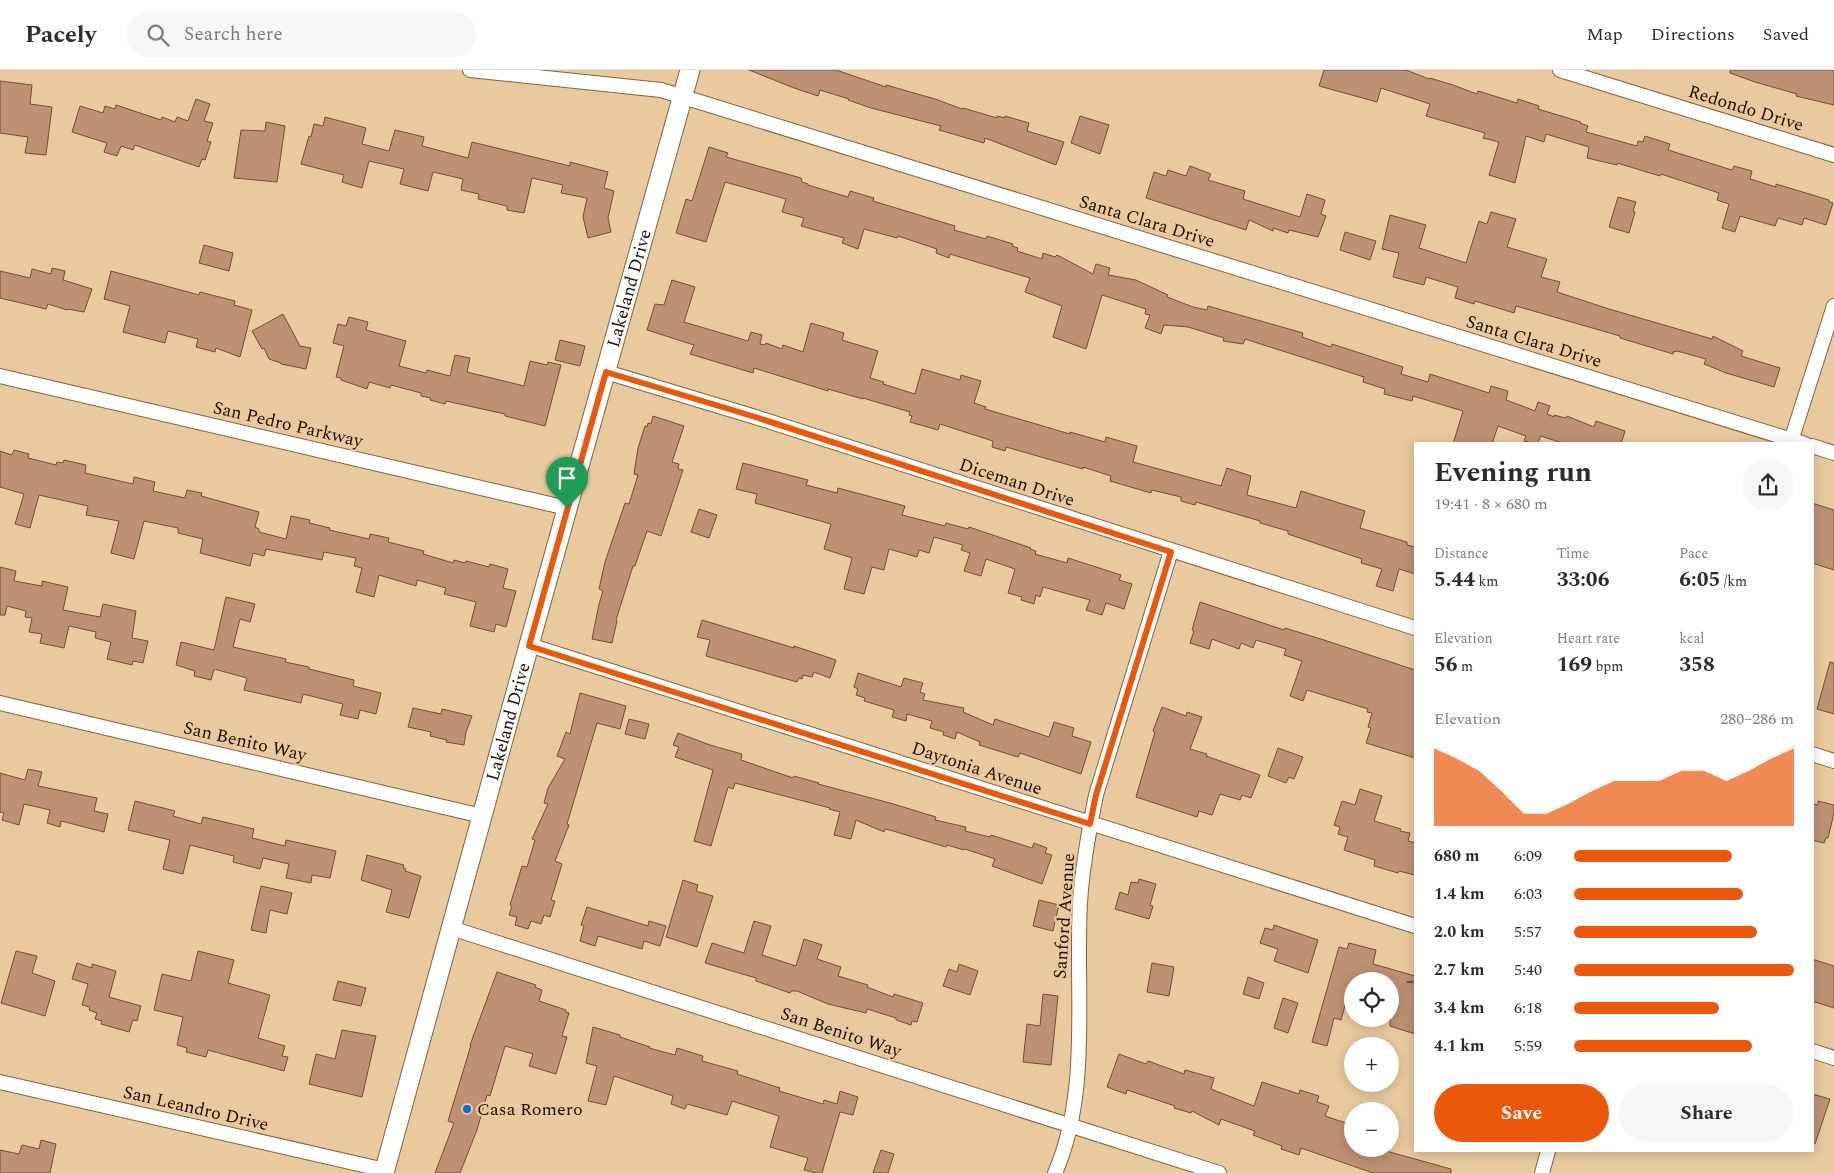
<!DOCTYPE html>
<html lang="en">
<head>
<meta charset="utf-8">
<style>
  :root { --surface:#fff; --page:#f7f7f7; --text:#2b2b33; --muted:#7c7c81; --line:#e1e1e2; --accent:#ea580c }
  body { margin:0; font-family:Spectral,serif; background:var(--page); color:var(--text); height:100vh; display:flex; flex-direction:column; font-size:19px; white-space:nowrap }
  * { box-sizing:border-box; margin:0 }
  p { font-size:16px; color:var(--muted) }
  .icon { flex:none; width:28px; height:28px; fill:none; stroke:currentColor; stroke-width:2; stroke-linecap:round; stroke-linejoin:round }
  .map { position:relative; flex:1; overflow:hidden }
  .drawer { position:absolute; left:1414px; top:372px; width:400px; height:710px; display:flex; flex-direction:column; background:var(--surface); border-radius:0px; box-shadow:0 2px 12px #0003 }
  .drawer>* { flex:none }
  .buttons { position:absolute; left:1344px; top:902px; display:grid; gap:10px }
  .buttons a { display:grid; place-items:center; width:55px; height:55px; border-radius:50%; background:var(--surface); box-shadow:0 2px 12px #0003; font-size:25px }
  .pin { position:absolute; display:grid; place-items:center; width:42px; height:42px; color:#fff; margin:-51px -21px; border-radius:50% 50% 50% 0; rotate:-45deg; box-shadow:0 0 5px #0007 }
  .pin .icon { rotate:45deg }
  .round { display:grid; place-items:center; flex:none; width:52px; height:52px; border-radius:26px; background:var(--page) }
  .summary { display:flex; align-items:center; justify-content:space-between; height:85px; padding:0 20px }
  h1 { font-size:28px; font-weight:700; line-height:38px }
  .stats { display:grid; grid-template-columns:repeat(3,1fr); gap:8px; height:85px; padding:5px 20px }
  .stats div { display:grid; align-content:center }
  .stats b { font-size:21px; font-weight:700 }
  .stats small { font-size:14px; font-weight:400 }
  .stats p { font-size:14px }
  .chart { height:140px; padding:10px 20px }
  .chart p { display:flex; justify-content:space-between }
  .chart svg { width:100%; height:90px; margin-top:5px; fill:var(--accent); opacity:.7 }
  .action { display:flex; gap:10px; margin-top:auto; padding:10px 20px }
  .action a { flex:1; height:58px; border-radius:30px; background:var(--accent); color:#fff; font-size:20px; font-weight:700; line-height:58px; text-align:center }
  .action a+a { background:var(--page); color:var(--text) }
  ul { padding:0 20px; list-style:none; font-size:16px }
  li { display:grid; grid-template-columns:80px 60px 1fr; align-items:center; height:38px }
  li i { height:12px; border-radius:6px; background:var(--accent) }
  header { display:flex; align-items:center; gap:30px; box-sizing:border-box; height:70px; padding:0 25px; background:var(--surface); border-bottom:1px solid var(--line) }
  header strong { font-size:24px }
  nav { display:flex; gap:28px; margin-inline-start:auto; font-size:18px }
  .search { width:350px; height:45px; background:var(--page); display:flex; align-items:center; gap:12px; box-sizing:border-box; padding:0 18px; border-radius:28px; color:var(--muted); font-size:19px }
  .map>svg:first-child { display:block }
</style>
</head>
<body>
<header>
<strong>Pacely</strong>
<div class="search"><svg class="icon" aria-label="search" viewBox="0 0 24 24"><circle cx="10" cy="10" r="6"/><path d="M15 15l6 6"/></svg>Search here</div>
<nav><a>Map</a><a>Directions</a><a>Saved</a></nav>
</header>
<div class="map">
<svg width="1834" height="1103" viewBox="0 0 1834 1103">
  <rect width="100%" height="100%" fill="#e9ca9e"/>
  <!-- building -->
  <g fill="#bd9173" stroke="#754e32">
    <polygon points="749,0 836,0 886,17 886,15 935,29 962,39 963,38 997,48 997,46 1005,48 1005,46 1029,53 1027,61 1064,72 1056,95 985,68 984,73 939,60 941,56 871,38 848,30 849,29 820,20 818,26 794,18"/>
    <polygon points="1324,0 1406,0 1429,9 1430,8 1453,15 1477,24 1478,21 1517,33 1518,29 1539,36 1538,39 1581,52 1580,53 1588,56 1586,62 1637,76 1638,71 1643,72 1645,66 1670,74 1668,80 1732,100 1734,96 1752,101 1750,109 1776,117 1776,114 1829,130 1829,132 1833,133 1826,155 1804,148 1802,155 1778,148 1775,156 1740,146 1735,162 1722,158 1729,134 1717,130 1719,123 1661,104 1660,106 1617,93 1617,95 1587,88 1589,77 1546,64 1544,72 1526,66 1515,113 1489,105 1499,72 1483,68 1485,63 1426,46 1430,34 1381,18 1377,32 1319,16"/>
    <polygon points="1730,0 1834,0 1834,35 1796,26 1797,24 1755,12 1730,3"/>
    <polygon points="0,11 32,15 30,34 52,37 46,85 25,83 28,67 0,63"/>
    <polygon points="196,29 210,34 204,51 213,53 207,71 211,72 205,90 202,89 199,97 135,75 133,80 121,76 117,86 104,82 107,73 72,62 80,36 103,43 105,36 115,39 116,35 161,50 162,47 175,52 177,47 188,51"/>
    <polygon points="1080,46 1109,55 1100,84 1071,73"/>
    <polygon points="325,47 366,58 362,74 389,81 395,60 424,67 422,76 468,88 472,72 570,96 570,92 608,102 604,118 614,121 608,148 611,162 588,168 583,147 587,128 561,123 563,115 532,108 524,143 507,140 507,136 478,129 479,124 461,120 463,109 433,102 428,121 400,114 404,99 369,91 362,118 342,112 344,105 301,94 309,66 311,67 314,54 323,56"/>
    <polygon points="266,52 285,56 277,112 234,108 241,60 265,61"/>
    <polygon points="709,77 728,83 726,87 801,108 802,112 808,114 808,115 848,127 850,121 874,128 873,131 955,156 954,160 986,169 987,166 1013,174 1012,176 1018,178 1017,181 1042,189 1043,183 1055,187 1057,185 1093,204 1096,194 1110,198 1108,205 1136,210 1168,225 1167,227 1193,237 1207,240 1208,236 1303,263 1302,267 1331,277 1332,274 1403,297 1401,304 1428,312 1430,304 1489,323 1491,316 1508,321 1506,330 1525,337 1535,341 1538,332 1550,336 1547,344 1554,347 1554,345 1566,348 1567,346 1594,357 1596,351 1625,361 1621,374 1565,374 1541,366 1537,374 1534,374 1524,371 1526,366 1498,356 1492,374 1453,374 1463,341 1413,326 1412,331 1384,324 1385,319 1363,312 1364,307 1245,269 1243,274 1223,271 1224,268 1188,257 1164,255 1161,264 1145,258 1150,245 1145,244 1146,239 1102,225 1086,279 1053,267 1062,236 1025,222 1030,208 950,184 949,188 936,183 937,179 898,166 897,168 864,159 858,179 842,173 844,168 801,156 804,148 782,142 786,129 725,112 706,172 676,163 686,129 692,131"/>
    <polygon points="1190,96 1211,104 1208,110 1245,121 1243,129 1300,147 1307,124 1325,130 1321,144 1326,146 1318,167 1289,160 1288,163 1273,158 1273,161 1249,150 1246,160 1146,128 1154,102 1166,106 1168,100 1186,106"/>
    <polygon points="1618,127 1636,132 1633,141 1635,142 1629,163 1609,157"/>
    <polygon points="1491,142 1516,149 1507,177 1547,189 1541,207 1560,212 1557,222 1609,239 1712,269 1713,266 1743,281 1741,286 1780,298 1774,317 1726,303 1704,294 1706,289 1677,281 1673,282 1673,284 1620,268 1620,266 1516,236 1514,243 1475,231 1474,234 1455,228 1458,217 1426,207 1424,215 1393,207 1399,183 1382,179 1390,145 1426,155 1419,178 1466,193 1479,151 1487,154"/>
    <polygon points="1345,162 1376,171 1370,190 1340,180"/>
    <polygon points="204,175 233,183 229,201 199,193"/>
    <polygon points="52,198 65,201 63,210 92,219 84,242 67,239 67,240 48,234 46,239 0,228 0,201 30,208 32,199 51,204"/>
    <polygon points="111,201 199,225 200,222 235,231 234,235 252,240 240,287 216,278 215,282 196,277 198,269 168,261 165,273 123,262 130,236 104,229"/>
    <polygon points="672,210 695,217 684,252 748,271 751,262 762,265 760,274 765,275 766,273 782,279 783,275 803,282 811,253 844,263 842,270 878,281 870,308 884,312 883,314 915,324 922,299 960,310 961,305 981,311 974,333 986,337 985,339 1070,364 1070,362 1105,372 1106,367 1137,376 1133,392 1221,416 1227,398 1251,406 1247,425 1296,438 1301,421 1365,441 1360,458 1407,472 1407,475 1415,477 1415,504 1399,499 1393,521 1376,516 1382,499 1361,493 1362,489 1288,464 1288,461 1260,453 1260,451 1196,432 1195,435 1181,431 1181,427 1152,420 1151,423 1110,411 1111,406 1083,397 1083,399 1006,377 1005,381 992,377 993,371 940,354 938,360 910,352 912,346 909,345 910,342 863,328 863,329 828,319 828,321 754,298 753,303 690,284 694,275 647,260 655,234 664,235"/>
    <polygon points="283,244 300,276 311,278 306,299 281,294 281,293 269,289 264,278 262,279 252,261"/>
    <polygon points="349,247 368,252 366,260 406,271 399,296 426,303 427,300 450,306 455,285 470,288 467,302 524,316 530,291 547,295 548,292 561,295 545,356 505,346 505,344 446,331 445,334 430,330 431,328 421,326 421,323 391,315 390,318 369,312 367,319 341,310 341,308 336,307 344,276 333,273 338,254 346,256"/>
    <polygon points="560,270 585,276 580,296 555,290"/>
    <polygon points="653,346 684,356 672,392 679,394 678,399 683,400 661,466 647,461 635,496 633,496 616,550 617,551 612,573 592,569 599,534 603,521 599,519 605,492 625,433 629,434 638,405 634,404 638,378 645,356 647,357 648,353 651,354"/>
    <polygon points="14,380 29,384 28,388 56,395 57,392 63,393 64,390 86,395 85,403 133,414 134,407 155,412 153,421 185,428 187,420 202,423 201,426 259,442 255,457 259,459 259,462 286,469 291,446 310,450 309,453 330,458 329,460 369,469 370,464 389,468 388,472 424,481 423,484 453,493 454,490 465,493 466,491 489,497 490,494 508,499 503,518 516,521 506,557 496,554 494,562 470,556 476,532 444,524 446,518 417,510 416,516 379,505 374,527 356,522 362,498 354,496 356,488 324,482 322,490 266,479 264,486 253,483 250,496 200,483 203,469 178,463 178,458 144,451 134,489 111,483 119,451 86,445 88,436 39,425 30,458 15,454 24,424 0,417 0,381 12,385"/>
    <polygon points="743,393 808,410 806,415 837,423 838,418 905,436 902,445 945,456 946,453 968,459 969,457 1031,478 1030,479 1036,481 1035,484 1067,493 1068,488 1121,505 1119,510 1132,514 1124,539 1106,533 1102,545 1086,540 1090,530 1043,517 1040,527 1036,525 1034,534 1021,530 1022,527 1008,523 1015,499 986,489 981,506 964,501 970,483 961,480 963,475 934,467 929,483 919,480 917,487 889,479 884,500 872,497 864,524 844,519 852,488 824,479 831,454 755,433 757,424 736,419"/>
    <polygon points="1812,433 1834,440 1834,500 1812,493"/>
    <polygon points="699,439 717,445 709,468 691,462"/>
    <polygon points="0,497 16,501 14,511 42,516 42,511 68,517 63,540 100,547 103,534 136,541 132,568 148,571 143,593 133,591 132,595 107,589 111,572 95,568 96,562 69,556 64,578 40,573 42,564 29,562 32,548 25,547 26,541 7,536 5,545 0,545"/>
    <polygon points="226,527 255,534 250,552 240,549 233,577 286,589 285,592 309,597 309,599 354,610 353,616 381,623 376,644 360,640 358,649 340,645 343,634 303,624 301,633 244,620 247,608 214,599 211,610 194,606 195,601 176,595 181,572 214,580"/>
    <polygon points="1200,532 1284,560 1285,558 1324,570 1415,600 1415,688 1366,673 1371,658 1368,657 1372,643 1367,642 1368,639 1307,620 1303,631 1290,626 1302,591 1284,585 1286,579 1256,570 1253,578 1241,573 1239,579 1212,569 1209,579 1190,573 1194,561 1192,560"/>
    <polygon points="702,550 794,578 794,576 836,590 830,608 814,602 812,607 803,605 802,609 799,608 797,612 706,586 710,570 697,567"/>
    <polygon points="1830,592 1834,593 1834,644 1817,639"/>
    <polygon points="858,603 901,617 904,608 923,613 920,622 925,624 923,630 964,638 963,642 993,655 995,649 1049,667 1054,652 1074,658 1072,666 1091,672 1081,704 1020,683 1018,687 979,675 980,672 957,662 955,669 943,665 944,662 930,658 932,651 907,644 906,651 892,647 894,640 864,631 865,628 856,625 858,619 854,617"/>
    <polygon points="580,623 626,636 620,659 597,653 567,754 569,755 555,791 562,794 551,830 555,831 550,847 544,845 541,854 531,851 528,859 515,855 517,847 509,845 512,836 510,835 522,796 527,797 535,770 532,769 548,734 544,733 548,718 565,689 557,686 566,662 570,664"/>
    <polygon points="1162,637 1186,646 1187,642 1202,647 1190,679 1207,684 1206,686 1260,705 1251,728 1242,725 1240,730 1220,724 1212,745 1199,741 1197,747 1136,727 1155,662 1153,661"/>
    <polygon points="413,638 441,644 442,639 472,646 466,662 464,675 446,672 447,670 430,666 431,662 408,657"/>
    <polygon points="629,649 649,654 645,669 625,664"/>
    <polygon points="678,663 710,675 742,684 741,690 793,708 794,706 819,713 818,714 890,733 936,747 935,750 966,757 965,761 990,767 991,765 1032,778 1034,773 1047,778 1045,783 1052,785 1042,814 992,796 995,789 965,779 964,780 947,775 946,777 893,761 885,759 884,762 856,750 851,769 834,765 840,742 829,739 830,738 735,713 733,719 728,717 711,776 694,771 713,700 675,687 679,677 673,675"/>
    <polygon points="1278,678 1303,687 1294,709 1289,707 1286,713 1268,706"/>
    <polygon points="28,699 42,702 38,716 97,728 94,741 108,744 104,762 61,751 60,757 47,753 50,740 24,734 19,755 2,750 4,743 0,742 0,703 25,710"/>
    <polygon points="1360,719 1382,726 1374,751 1401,759 1400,761 1410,763 1408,771 1415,773 1415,805 1399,801 1398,803 1374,796 1375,790 1344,780 1348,767 1338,764 1340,757 1334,755 1342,731 1355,735"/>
    <polygon points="135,731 175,741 173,746 201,754 203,747 254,759 252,768 285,776 286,770 336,781 330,808 312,805 311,813 286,808 289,794 263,788 260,799 233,792 234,786 190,775 183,804 163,799 170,770 128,760"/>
    <polygon points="1818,731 1834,735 1834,743 1828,768 1826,768 1824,773 1812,770 1812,734 1818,735"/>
    <polygon points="367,785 404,795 403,798 406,799 405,801 421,806 409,848 386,842 392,820 361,810"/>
    <polygon points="1139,809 1156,814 1150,835 1153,836 1149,849 1115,839 1120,822 1128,825 1131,812 1138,813"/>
    <polygon points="683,810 698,815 696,821 713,826 697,877 666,867"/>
    <polygon points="261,816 292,823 287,844 270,840 266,863 251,860"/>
    <polygon points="1039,830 1059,835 1053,861 1033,856"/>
    <polygon points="587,837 648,856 649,851 666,856 660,876 644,871 642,879 598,866 595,876 580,871 584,856 581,855"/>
    <polygon points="754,851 771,856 762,885 796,896 804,869 822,875 817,889 841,897 838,906 868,915 867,917 893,927 894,924 923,933 917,952 912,951 911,955 896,950 896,948 867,939 866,943 828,934 797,921 791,921 790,923 756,911 756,908 705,893 712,873 744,883"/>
    <polygon points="1274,855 1318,870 1308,903 1274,891 1278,879 1260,873 1265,858 1273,860"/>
    <polygon points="1349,873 1376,880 1373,894 1415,906 1415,911 1406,912 1415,913 1415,964 1390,956 1390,911 1352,911 1341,950 1334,948 1327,976 1312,972 1339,877 1347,879"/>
    <polygon points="16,881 37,886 32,903 55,911 45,946 1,933"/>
    <polygon points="198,881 234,890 228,913 270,925 258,968 285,976 282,986 288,987 284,1001 208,980 206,987 186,982 187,978 177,975 183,947 154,940 162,904 191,911"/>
    <polygon points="1812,889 1834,896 1834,938 1812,931"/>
    <polygon points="77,893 92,898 92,894 116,901 109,927 141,936 137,951 133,950 129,962 101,954 102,951 95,949 97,943 89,940 90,937 82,935 88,914 72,909"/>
    <polygon points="1152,893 1174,897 1169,926 1147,922"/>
    <polygon points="959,894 978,901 970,925 943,916 949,899 957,902"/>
    <polygon points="497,902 536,915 535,917 542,920 539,931 566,940 566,942 569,943 562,966 567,967 556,1004 529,996 533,984 505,976 490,1026 487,1025 477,1060 460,1103 435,1103 454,1053 448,1051 471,975 470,975"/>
    <polygon points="1248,907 1264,913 1259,929 1243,924"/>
    <polygon points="338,911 366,918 361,936 333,930"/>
    <polygon points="1043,924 1058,926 1051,995 1023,992 1027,954 1040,956"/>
    <polygon points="1283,928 1298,933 1288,963 1274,958"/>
    <polygon points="593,957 620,965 620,967 650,977 649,978 675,985 677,978 703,986 702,991 738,1001 737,1004 780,1018 779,1021 823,1034 824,1030 837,1034 840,1021 858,1027 853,1045 840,1042 822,1103 816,1103 804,1100 808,1088 770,1077 779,1046 732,1031 727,1045 687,1034 685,1039 671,1034 673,1026 614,1006 606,1035 588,1031 597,996 586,993"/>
    <polygon points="342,960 376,966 362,1027 309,1014 316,984 335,989"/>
    <polygon points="1119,984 1146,994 1148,991 1184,1004 1185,1000 1214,1008 1211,1019 1254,1036 1262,1012 1299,1024 1300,1020 1319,1026 1317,1032 1329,1036 1325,1046 1352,1055 1352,1079 1379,1079 1451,1099 1451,1103 1373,1103 1301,1078 1299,1085 1281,1079 1282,1076 1253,1065 1255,1061 1221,1049 1219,1055 1192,1041 1191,1043 1174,1038 1175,1036 1127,1020 1126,1024 1107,1017"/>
    <polygon points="1812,1024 1830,1029 1815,1074 1812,1074"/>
    <polygon points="41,1070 56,1074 50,1103 0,1103 0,1080 19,1084 22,1075 39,1079"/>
    <polygon points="881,1080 894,1084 888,1103 873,1103"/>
  </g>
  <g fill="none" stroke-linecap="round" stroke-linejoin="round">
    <defs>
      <g id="street">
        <polyline points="470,0 661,20 1805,374"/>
        <polyline points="1560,0 1834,85"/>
        <polyline points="606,302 752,346 1415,558"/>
        <polyline points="0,306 567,438"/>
        <polyline points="1790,374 1834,236"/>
        <polyline points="1812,376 1834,383"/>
        <polyline points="529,575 1415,856"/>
        <polyline points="0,633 482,746"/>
        <polyline points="1812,684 1834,691"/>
        <polyline points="451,858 1219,1103"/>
        <polyline points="1812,981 1834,988"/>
        <polyline points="0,1012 385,1100"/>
        <path d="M 1055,1103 C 1091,1021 1075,921 1080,833 C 1082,797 1089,760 1096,725 L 1171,481"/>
        <polyline points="1542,1103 1548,1081"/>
      </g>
      <g id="secondary">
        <path id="s1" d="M 384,1103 L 529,575 L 690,0"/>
      </g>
    </defs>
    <!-- street casing -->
    <use href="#street" stroke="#80643b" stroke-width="16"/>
    <!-- secondary casing -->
    <use href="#secondary" stroke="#80643b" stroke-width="21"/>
    <!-- street -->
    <use href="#street" stroke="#fff" stroke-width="14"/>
    <!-- secondary -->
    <use href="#secondary" stroke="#fff" stroke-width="19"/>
  </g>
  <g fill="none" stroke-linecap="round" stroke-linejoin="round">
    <defs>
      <polygon id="route" points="606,302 752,346 1171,482 1096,725 1090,754 529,576"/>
    </defs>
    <!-- route casing -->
    <use href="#route" stroke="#fff" stroke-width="10"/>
    <!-- route -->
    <use href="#route" stroke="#ea580c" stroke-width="6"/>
  </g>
  <!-- markers -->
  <circle fill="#096cd5" stroke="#e9ca9e" stroke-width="2" cx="467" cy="1039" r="5"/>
  <g text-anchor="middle" stroke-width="4.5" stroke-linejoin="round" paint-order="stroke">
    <!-- street labels -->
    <g font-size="18" fill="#190e01" stroke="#e9ca9e">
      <text transform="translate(1746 38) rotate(17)" y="6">Redondo Drive</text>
      <text transform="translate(1147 151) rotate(17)" y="6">Santa Clara Drive</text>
      <text dy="6" stroke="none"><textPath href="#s1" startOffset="918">Lakeland Drive</textPath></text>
      <text transform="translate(1534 271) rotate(17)" y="6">Santa Clara Drive</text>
      <text transform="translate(288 354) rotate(13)" y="6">San Pedro Parkway</text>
      <text transform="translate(1017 412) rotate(18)" y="6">Diceman Drive</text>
      <text dy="6" stroke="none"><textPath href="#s1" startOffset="468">Lakeland Drive</textPath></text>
      <text transform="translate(245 671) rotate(13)" y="6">San Benito Way</text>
      <text transform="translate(977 698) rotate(18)" y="6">Daytonia Avenue</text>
      <text transform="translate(1064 846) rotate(-86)" y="6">Sanford Avenue</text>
      <text transform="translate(841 962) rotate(18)" y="6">San Benito Way</text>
      <text transform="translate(196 1038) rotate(13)" y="6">San Leandro Drive</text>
    </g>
    <!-- poi labels -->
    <g font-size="18" fill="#190e01" stroke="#e9ca9e" text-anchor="start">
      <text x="477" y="1045">Casa Romero</text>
    </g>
  </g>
</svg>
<div class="buttons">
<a><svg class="icon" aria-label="locate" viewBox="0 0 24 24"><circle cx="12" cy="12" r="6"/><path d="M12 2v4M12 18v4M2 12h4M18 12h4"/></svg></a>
<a>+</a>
<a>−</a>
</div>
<div class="pin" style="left:567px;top:438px;background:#1e9e55"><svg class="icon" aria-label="arrive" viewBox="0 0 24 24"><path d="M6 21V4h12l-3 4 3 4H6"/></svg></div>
<section class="drawer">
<div class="summary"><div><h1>Evening run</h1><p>19:41 · 8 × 680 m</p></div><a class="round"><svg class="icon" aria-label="share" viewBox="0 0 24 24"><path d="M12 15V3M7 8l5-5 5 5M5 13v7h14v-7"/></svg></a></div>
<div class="stats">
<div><p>Distance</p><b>5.44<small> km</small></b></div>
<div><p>Time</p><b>33:06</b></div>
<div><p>Pace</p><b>6:05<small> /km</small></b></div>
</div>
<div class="stats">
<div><p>Elevation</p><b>56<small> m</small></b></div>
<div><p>Heart rate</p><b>169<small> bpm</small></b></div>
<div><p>kcal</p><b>358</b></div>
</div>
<div class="chart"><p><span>Elevation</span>280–286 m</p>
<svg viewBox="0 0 160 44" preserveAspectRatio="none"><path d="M0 44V6L10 11L20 17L30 27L40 38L50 38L60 33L70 27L80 22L90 22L100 22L110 17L120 17L130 22L140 17L150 11L160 6V44z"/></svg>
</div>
<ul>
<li><b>680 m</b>6:09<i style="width:72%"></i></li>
<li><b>1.4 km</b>6:03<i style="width:77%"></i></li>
<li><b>2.0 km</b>5:57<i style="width:83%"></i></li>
<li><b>2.7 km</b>5:40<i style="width:100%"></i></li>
<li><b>3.4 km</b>6:18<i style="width:66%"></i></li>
<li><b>4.1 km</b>5:59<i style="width:81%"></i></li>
</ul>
<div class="action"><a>Save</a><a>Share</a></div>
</section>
</div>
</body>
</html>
